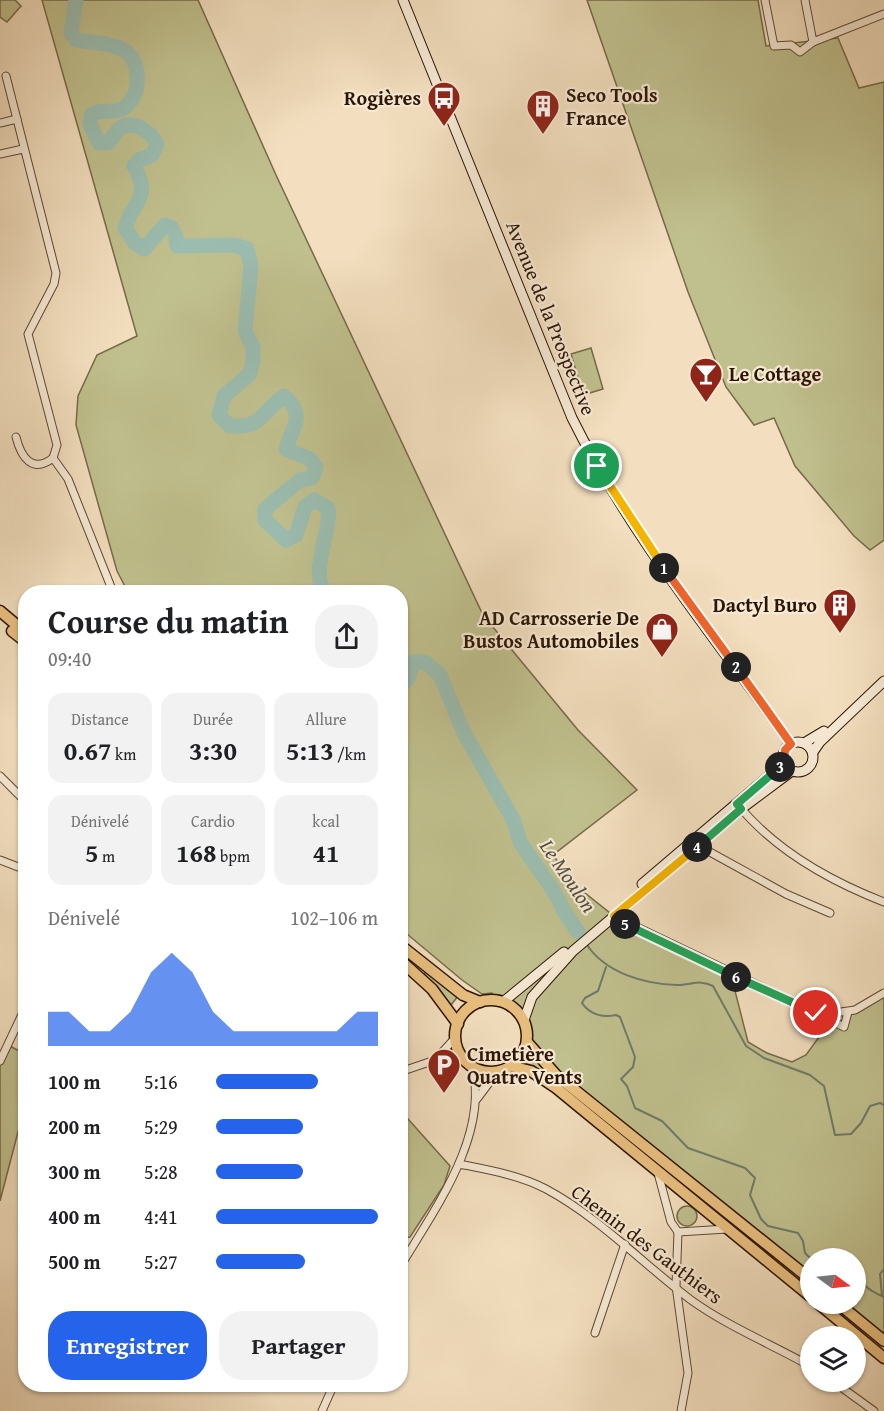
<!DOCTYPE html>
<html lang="fr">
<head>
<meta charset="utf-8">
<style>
  :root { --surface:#fff; --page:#f2f2f2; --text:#202124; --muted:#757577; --accent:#2563eb }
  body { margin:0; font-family:"Gentium Book Plus",serif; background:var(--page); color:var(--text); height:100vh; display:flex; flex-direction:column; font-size:22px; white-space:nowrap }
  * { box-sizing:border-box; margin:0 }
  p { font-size:20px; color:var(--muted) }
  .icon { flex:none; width:33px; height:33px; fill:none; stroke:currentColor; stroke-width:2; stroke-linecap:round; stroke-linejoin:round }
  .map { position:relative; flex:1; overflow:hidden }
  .details { position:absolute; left:18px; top:585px; width:390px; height:807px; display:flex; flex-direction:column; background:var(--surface); border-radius:24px; box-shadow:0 2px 4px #0004 }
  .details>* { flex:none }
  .needle { width:39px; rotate:105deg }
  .buttons { position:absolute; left:800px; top:1248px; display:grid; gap:12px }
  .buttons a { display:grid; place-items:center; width:66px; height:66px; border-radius:50%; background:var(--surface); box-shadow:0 2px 4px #0004; font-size:30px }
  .pin { position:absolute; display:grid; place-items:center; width:51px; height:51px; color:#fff; margin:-26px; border:3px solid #fff; border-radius:50%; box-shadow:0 2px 6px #0007 }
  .km { position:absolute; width:30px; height:30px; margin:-15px; border-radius:50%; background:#222; color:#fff; font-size:16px; line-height:30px; text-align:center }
  .round { display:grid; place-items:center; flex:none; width:63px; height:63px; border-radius:24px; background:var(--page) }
  .summary { display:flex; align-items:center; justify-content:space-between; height:102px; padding:0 30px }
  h1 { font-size:33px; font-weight:700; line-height:45px }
  .figures { display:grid; grid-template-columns:repeat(3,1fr); gap:9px; height:102px; padding:6px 30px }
  .figures div { display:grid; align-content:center; border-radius:15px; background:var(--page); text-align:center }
  .figures b { font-size:26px; font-weight:700 }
  .figures small { font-size:16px; font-weight:400 }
  .figures p { font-size:16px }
  .chart { height:168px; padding:12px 30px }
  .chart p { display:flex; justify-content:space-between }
  .chart svg { width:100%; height:108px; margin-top:6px; fill:var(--accent); opacity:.7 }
  .action { display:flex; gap:12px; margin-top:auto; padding:12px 30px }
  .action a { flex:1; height:69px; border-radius:24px; background:var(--accent); color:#fff; font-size:24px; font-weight:700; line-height:69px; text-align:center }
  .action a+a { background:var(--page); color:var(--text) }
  ul { padding:0 30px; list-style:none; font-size:20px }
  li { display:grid; grid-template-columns:96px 72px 1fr; align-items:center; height:45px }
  li i { height:15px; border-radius:8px; background:var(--accent) }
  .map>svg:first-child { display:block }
</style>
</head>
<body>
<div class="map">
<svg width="884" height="1411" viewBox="0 0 884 1411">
  <rect width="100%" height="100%" fill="#f3dfbf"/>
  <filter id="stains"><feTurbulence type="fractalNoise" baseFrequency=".00333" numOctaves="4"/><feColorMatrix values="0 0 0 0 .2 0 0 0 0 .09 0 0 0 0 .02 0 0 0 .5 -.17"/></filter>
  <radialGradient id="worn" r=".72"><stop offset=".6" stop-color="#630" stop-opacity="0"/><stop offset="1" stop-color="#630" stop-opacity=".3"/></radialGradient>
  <!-- green -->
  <g fill="#c0c08e" stroke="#766a49" stroke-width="1.5">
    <polygon points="0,0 15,0 21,6 7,22 0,17"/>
    <polygon points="42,0 198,0 276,175 483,615 578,730 637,790 553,855 575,885 619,920 731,975 748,1042 767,1053 792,1062 806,1055 830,1022 844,1027 848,1012 884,993 884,1341 839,1304 855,1304 855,1258 810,1258 810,1279 573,1089 527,1042 528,1028 512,1006 494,1000 492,993 482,994 462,980 401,929 400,592 128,592 117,571 76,425 78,396 97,355 137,336"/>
    <polygon points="587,0 758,0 766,46 838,38 859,88 884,82 884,540 870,550 854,536 795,466 774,418 754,425 726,387 688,292"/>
    <polygon points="591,348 603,389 583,395 571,354"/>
    <polygon points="427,971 458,996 451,1005 424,974"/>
    <polygon points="6,1044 25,1054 26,1129 19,1128 0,1201 0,1061"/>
    <polygon points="529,1051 556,1084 520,1064"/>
    <polygon points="400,1110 450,1166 444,1185 410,1237 405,1238 400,1234"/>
    <circle cx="687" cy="1216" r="10"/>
  </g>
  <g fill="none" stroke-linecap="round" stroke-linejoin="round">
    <!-- stream -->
    <g stroke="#6f7a6b" stroke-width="2">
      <polyline points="578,932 584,940"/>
      <path d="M 587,945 C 606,973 644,984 677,985 C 691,985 700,979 713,986 L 746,1046 L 764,1058 L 810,1075 L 824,1086 L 835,1135 L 851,1134 L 861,1123 L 870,1106 L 880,1103 L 884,1105"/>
      <path d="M 606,967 L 598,991 L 585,998 L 582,1003 C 590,1015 604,1018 616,1015 L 620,1017 L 635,1057 L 633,1067 L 621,1079 L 627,1086 L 635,1108 L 662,1121 L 688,1148 L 745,1168 L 755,1178 L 750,1195 L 761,1219 L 768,1226 L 798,1233 L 803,1241 L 805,1253 L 810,1258"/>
      <polyline points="826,1258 836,1256 849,1258"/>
      <path d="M 855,1268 C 861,1285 868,1290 884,1297"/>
      <polyline points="882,1296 880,1274 884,1269"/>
    </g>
    <!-- river -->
    <g stroke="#9bbdb0" stroke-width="15">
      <path d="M 76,0 L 71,33 L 76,40 C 109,45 141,42 137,86 C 136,94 130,105 122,109 C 111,114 101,108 91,115 L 90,124 L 99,143 L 108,143 C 112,138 116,132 120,128 C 132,119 152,132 157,144 L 152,155 L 139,160 L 134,166 C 152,198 134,199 125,228 L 135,243 L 144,249 L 165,225 L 172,228"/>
      <path d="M 176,236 L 177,246 L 234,245 L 247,249 L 251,266 L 245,331 L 253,347 L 253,360 L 250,374 L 224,396 L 219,415 L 230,426 C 262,429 261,412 284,396 C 307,415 292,427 286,449 L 310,459 L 316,467 L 312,478 L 300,480 L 265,509 L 265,520 L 286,540 L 296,535 L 305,507 L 314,500 L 328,508 C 332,531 308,574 326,592"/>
      <polyline points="400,685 407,680 414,662 425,662 440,675 464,733 514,821 520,842 555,893 564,911 578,932"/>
    </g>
    <defs>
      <g id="street">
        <polyline points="765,0 774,46 791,45 800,52 813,42 884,14"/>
        <polyline points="805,0 813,42"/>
        <polyline points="6,76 56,273 54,284 28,334 57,445 53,458"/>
        <polyline points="0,123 17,119"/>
        <polyline points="0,154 23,149"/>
        <path d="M 16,437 C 21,457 32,474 53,458"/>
        <polyline points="53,458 68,479 113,592"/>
        <polyline points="0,776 26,802"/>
        <path d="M 738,805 C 776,851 830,881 884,902"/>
        <polyline points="699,846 786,894 830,913"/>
        <polyline points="0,860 26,870"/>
        <polyline points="614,916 820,1015 855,1010 884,993"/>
        <polyline points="820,1015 844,1027 848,1012"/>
        <polyline points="435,1060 456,1037"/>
        <polyline points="0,1061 26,1006"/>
        <polyline points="400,1072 435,1060 464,1059"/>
        <polyline points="477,1099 498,1071"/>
        <path d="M 459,1164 C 489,1170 519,1175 546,1189 C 600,1218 643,1264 691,1300 C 727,1326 771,1344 810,1366"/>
        <polyline points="658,1173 671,1222 678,1232"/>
        <polyline points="678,1232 676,1286 688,1373 681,1411"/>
        <polyline points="678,1232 727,1229"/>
        <path d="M 400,1267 C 434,1210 490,1135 472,1066"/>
        <polyline points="595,1333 625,1244"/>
        <polyline points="834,1382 874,1411"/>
        <polyline points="322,1411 334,1384"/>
      </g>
      <g id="secondary">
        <path d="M 403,0 L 572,418 C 630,535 715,638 791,744"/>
        <circle cx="798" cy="757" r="15"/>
        <polyline points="804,743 824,731"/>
        <polyline points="813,752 820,742 884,681"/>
        <polyline points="642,884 784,763"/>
        <polyline points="503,1002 564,952"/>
        <polyline points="524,1020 532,997 573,951 741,809 792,771"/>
      </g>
      <g id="primary">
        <polyline points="0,611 26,633"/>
        <polyline points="12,631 26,642"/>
        <polyline points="400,945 463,995 480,1002"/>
        <polyline points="400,960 432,989 458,1024"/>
        <circle cx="491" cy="1036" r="36"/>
        <polyline points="527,1042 556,1075 810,1279"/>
        <polyline points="510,1066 531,1071 555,1087 810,1296"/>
        <polyline points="819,1304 884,1358"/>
        <polyline points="839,1304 884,1341"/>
      </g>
    </defs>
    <!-- street casing -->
    <use href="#street" stroke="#5e4833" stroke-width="9"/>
    <!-- secondary casing -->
    <use href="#secondary" stroke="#2d1504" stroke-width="11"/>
    <!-- primary casing -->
    <use href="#primary" stroke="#2d1504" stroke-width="13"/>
    <!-- street -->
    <use href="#street" stroke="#f7ead5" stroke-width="7"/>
    <!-- secondary -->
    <use href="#secondary" stroke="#f7ead5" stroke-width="9"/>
    <!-- primary -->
    <use href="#primary" stroke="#eac080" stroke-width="10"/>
  </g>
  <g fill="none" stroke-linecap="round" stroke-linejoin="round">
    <defs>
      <polyline id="split-1" points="597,466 664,568"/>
      <polyline id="split-2" points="664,568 736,667"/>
      <polyline id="split-3" points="736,667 791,744 785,750 784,763 780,767"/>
      <polyline id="split-4" points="697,847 741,809 737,804 780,767"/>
      <polyline id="split-5" points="625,924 614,916 697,847"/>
      <polyline id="split-6" points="625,924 736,977"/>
      <polyline id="split-7" points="736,977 816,1013"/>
    </defs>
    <!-- split-1 casing -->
    <use href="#split-1" stroke="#fff" stroke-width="12"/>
    <!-- split-2 casing -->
    <use href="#split-2" stroke="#fff" stroke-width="12"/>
    <!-- split-3 casing -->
    <use href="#split-3" stroke="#fff" stroke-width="12"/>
    <!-- split-4 casing -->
    <use href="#split-4" stroke="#fff" stroke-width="12"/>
    <!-- split-5 casing -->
    <use href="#split-5" stroke="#fff" stroke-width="12"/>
    <!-- split-6 casing -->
    <use href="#split-6" stroke="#fff" stroke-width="12"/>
    <!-- split-7 casing -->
    <use href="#split-7" stroke="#fff" stroke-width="12"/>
    <!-- split-1 -->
    <use href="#split-1" stroke="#f5b400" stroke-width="8"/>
    <!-- split-2 -->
    <use href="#split-2" stroke="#f0652b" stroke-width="8"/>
    <!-- split-3 -->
    <use href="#split-3" stroke="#f0652b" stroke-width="8"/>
    <!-- split-4 -->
    <use href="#split-4" stroke="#22a559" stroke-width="8"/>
    <!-- split-5 -->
    <use href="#split-5" stroke="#f5b400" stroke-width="8"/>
    <!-- split-6 -->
    <use href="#split-6" stroke="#22a559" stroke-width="8"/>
    <!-- split-7 -->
    <use href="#split-7" stroke="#22a559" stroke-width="8"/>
  </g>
  <!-- icons -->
  <defs>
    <symbol id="bus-pin" viewBox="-11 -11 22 30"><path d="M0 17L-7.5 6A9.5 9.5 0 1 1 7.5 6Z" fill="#8f2418" stroke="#f7ead5"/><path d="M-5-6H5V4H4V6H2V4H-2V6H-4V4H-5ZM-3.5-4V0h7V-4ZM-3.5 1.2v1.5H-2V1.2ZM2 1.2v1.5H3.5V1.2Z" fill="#fff"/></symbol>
    <symbol id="building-pin" viewBox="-11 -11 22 30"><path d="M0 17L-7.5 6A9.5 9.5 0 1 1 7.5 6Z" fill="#8f2418" stroke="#f7ead5"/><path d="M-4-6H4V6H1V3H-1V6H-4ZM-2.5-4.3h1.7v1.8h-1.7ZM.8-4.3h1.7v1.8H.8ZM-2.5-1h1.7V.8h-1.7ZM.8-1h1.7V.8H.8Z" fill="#fff"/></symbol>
    <symbol id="bar-pin" viewBox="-11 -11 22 30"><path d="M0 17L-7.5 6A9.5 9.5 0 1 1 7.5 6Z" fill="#8f2418" stroke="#f7ead5"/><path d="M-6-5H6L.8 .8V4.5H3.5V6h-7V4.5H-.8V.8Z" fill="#fff"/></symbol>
    <symbol id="shop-pin" viewBox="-11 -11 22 30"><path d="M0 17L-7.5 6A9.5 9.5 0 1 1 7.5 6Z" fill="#8f2418" stroke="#f7ead5"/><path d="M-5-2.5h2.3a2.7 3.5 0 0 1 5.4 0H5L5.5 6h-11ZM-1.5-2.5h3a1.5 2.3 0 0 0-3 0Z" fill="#fff"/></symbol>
    <symbol id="parking-pin" viewBox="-11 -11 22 30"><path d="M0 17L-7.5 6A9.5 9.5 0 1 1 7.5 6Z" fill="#8f2418" stroke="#f7ead5"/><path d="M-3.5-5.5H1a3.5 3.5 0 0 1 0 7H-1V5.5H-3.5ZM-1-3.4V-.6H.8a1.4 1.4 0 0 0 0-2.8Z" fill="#fff"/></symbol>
  </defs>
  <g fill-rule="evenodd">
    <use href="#bus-pin" x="425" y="79" width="38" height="52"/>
    <use href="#building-pin" x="524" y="87" width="38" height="52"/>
    <use href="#bar-pin" x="687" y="355" width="38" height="52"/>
    <use href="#building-pin" x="821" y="586" width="38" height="52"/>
    <use href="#shop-pin" x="643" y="610" width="38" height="52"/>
    <use href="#parking-pin" x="425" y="1046" width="38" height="52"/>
  </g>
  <g text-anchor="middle" stroke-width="4.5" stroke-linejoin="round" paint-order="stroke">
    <!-- poi labels -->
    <g font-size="20" font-weight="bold" fill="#2d1504" stroke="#f7ead5" text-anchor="start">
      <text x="566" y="102">Seco Tools<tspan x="566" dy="23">France</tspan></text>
      <text x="421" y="105" text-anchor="end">Rogières</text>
      <text x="729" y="381">Le Cottage</text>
      <text x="817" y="612" text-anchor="end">Dactyl Buro</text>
      <text x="639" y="625" text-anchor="end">AD Carrosserie De<tspan x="639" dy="23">Bustos Automobiles</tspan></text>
      <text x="467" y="1061">Cimetière<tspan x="467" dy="23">Quatre Vents</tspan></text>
    </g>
    <!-- street labels -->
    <g font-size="20" fill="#2d1504" stroke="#f7ead5">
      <text transform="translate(551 318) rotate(68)" y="7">Avenue de la Prospective</text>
      <text transform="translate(647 1244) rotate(37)" y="7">Chemin des Gauthiers</text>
    </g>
    <!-- water labels -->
    <g font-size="21" font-style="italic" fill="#545040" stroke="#f7ead5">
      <text transform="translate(568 876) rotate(56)" y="7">Le Moulon</text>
    </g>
  </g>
  <rect width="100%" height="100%" filter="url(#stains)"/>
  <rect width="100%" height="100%" fill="url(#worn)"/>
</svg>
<div class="buttons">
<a><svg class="needle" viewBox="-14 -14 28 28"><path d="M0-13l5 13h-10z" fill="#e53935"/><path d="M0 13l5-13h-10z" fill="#757577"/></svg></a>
<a><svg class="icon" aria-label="layers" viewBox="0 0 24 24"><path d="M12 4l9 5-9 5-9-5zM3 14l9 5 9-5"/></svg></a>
</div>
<div class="pin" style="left:597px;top:466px;background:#1e9e55"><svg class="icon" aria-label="arrive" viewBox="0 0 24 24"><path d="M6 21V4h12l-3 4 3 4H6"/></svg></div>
<div class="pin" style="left:816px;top:1013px;background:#d93025"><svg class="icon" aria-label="check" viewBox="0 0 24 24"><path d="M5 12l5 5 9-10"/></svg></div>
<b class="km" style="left:664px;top:568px">1</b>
<b class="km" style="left:736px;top:667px">2</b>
<b class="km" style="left:780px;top:767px">3</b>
<b class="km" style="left:697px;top:847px">4</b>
<b class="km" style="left:625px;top:924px">5</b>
<b class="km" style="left:736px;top:977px">6</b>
<section class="details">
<div class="summary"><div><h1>Course du matin</h1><p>09:40</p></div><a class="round"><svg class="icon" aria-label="share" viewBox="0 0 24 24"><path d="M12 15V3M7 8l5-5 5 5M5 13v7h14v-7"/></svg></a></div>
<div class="figures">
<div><p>Distance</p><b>0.67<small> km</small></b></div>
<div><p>Durée</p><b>3:30</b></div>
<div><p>Allure</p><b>5:13<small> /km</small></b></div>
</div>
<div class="figures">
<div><p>Dénivelé</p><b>5<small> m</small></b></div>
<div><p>Cardio</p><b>168<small> bpm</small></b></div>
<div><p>kcal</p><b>41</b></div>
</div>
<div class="chart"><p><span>Dénivelé</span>102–106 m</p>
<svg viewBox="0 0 160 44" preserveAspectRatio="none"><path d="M0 44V30L10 30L20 38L30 38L40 30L50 14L60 6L70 14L80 30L90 38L100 38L110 38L120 38L130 38L140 38L150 30L160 30V44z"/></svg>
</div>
<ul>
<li><b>100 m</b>5:16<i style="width:63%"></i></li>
<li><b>200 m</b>5:29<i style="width:54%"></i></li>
<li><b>300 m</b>5:28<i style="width:54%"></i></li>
<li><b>400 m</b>4:41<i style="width:100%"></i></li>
<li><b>500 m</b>5:27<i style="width:55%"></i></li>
</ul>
<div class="action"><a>Enregistrer</a><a>Partager</a></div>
</section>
</div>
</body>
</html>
